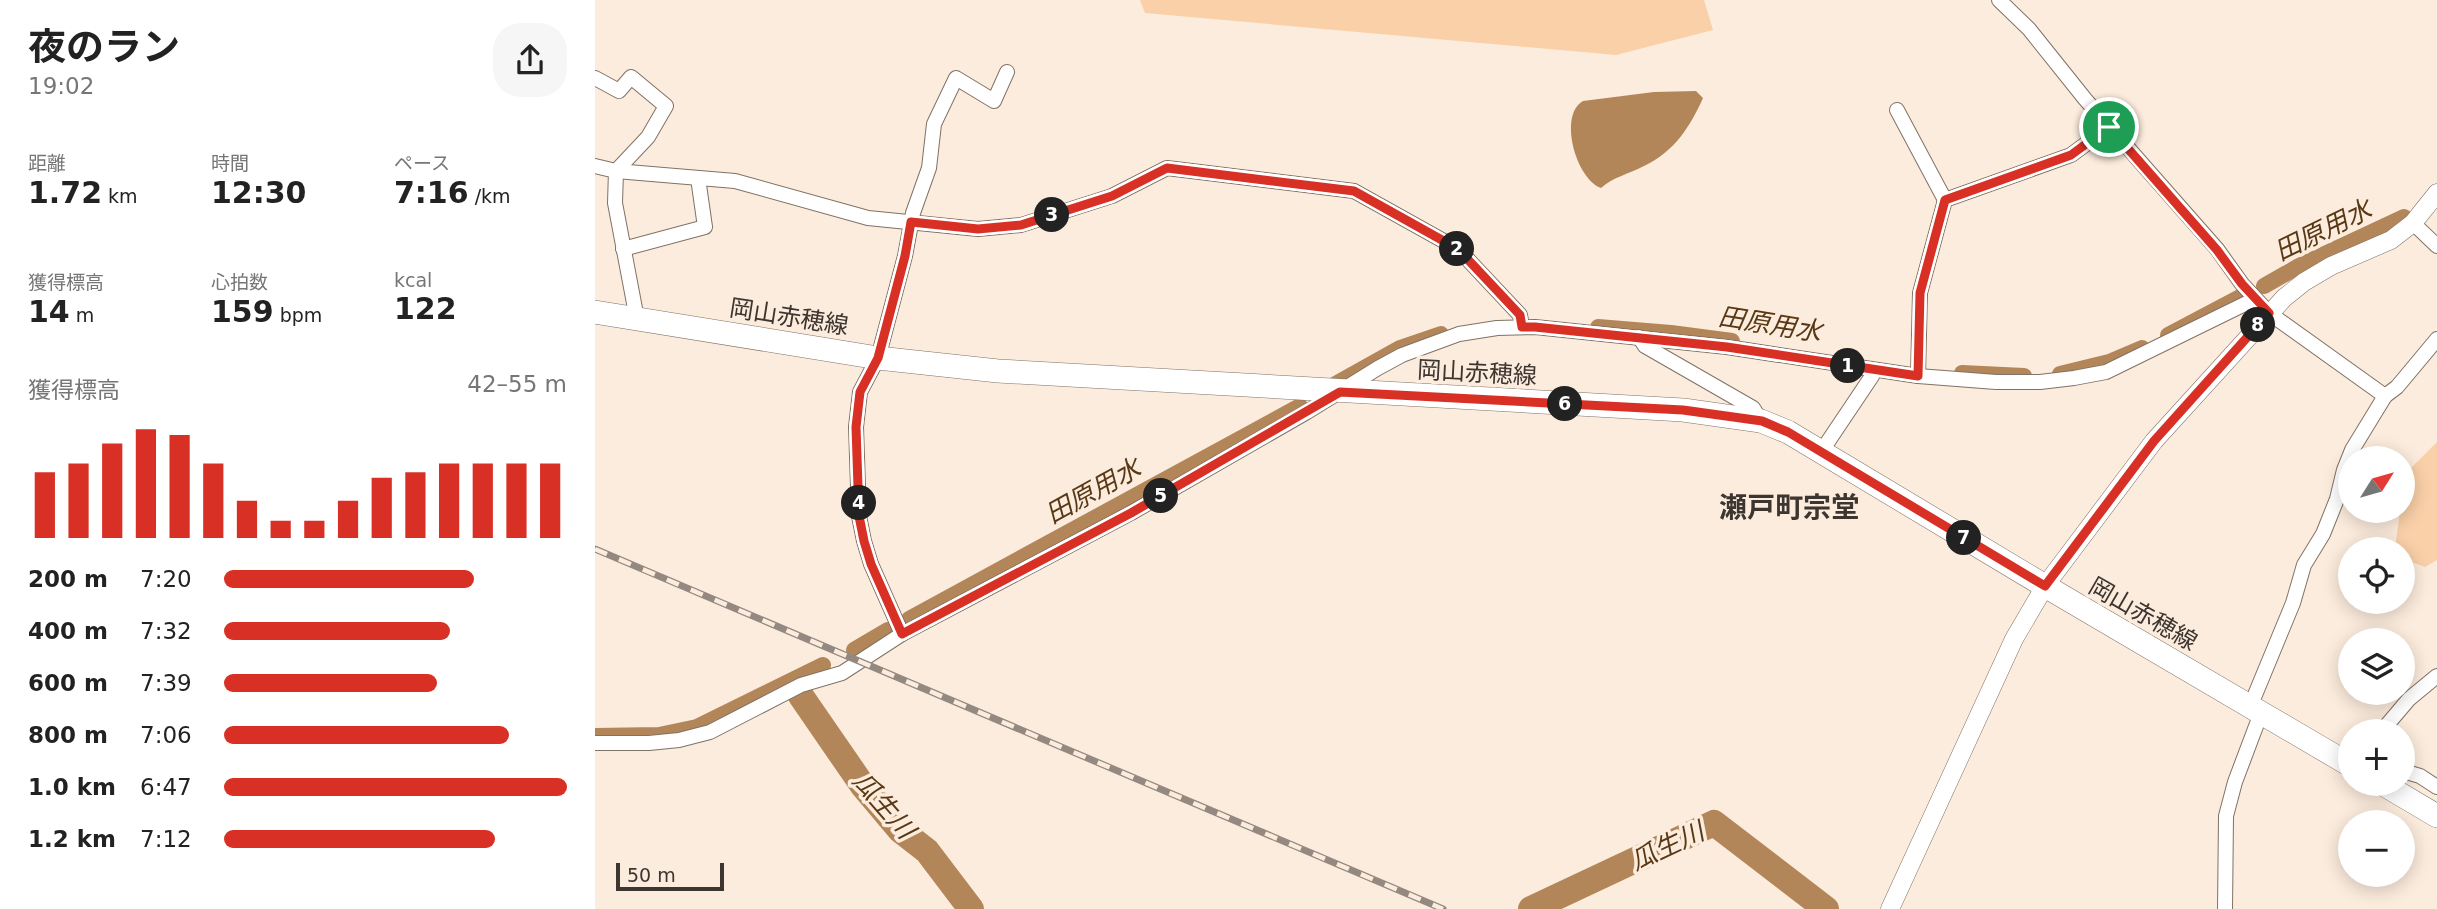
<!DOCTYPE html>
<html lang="ja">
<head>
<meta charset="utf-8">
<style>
  :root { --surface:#fff; --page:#f6f6f6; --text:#222; --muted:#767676; --accent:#d93025 }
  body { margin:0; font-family:"DejaVu Sans","Noto Sans JP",sans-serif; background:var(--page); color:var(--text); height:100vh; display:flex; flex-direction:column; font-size:26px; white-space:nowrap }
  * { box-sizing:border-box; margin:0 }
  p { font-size:23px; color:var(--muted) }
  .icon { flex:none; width:38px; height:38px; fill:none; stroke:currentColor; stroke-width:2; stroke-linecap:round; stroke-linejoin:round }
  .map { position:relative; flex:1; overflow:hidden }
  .panel { display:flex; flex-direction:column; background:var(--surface); width:595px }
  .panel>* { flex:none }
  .needle { width:46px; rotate:53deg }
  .controls { position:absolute; left:1743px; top:446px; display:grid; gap:14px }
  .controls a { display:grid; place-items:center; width:77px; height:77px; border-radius:50%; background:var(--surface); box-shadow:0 4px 18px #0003; font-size:35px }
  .scale { position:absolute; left:21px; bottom:18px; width:108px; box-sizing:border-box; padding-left:7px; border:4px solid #3c3530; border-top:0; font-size:19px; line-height:24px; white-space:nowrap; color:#3c3530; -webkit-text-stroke:5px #fcecdd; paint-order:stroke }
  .pin { position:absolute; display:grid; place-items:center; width:60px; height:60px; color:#fff; margin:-30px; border:4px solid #fff; border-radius:50%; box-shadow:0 2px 7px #0007 }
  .km { position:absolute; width:35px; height:35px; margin:-18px; border-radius:50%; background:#222; color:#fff; font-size:19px; line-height:35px; text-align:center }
  .round { display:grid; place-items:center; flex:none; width:74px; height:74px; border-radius:28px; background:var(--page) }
  .summary { display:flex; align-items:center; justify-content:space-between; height:119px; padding:0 28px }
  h1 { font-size:38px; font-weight:700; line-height:52px }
  .metrics { display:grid; grid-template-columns:repeat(3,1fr); gap:10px; height:119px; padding:7px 28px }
  .metrics div { display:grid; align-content:center }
  .metrics b { font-size:30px; font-weight:700 }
  .metrics small { font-size:19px; font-weight:400 }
  .metrics p { font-size:19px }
  .chart { height:196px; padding:14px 28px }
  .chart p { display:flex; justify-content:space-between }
  .chart svg { width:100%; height:126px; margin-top:7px; stroke:var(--accent); stroke-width:6 }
  ul { padding:0 28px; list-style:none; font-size:23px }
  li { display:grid; grid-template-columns:112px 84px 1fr; align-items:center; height:52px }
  li i { height:18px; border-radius:9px; background:var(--accent) }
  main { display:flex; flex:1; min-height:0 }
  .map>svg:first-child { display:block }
</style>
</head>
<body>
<main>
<section class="panel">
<div class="summary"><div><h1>夜のラン</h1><p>19:02</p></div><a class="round"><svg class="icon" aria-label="share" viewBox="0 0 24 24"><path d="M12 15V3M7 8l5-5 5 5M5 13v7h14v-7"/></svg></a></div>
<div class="metrics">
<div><p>距離</p><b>1.72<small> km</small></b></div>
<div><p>時間</p><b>12:30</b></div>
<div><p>ペース</p><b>7:16<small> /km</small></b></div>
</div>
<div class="metrics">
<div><p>獲得標高</p><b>14<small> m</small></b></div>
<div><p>心拍数</p><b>159<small> bpm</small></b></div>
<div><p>kcal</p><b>122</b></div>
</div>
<div class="chart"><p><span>獲得標高</span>42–55 m</p>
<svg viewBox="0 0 160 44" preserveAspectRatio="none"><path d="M5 44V21M15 44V18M25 44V11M35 44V6M45 44V8M55 44V18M65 44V31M75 44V38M85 44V38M95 44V31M105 44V23M115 44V21M125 44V18M135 44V18M145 44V18M155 44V18"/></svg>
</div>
<ul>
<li><b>200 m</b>7:20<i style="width:73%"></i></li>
<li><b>400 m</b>7:32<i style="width:66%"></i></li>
<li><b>600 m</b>7:39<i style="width:62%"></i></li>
<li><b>800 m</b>7:06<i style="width:83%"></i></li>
<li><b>1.0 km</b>6:47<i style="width:100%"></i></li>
<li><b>1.2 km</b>7:12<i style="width:79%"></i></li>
</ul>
</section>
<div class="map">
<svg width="1842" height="909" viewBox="0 0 1842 909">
  <rect width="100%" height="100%" fill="#fcecdd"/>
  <!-- green -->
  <g fill="#f9d0a8">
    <polygon points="545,0 1109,0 1118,30 1021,55 550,13"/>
    <polygon points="1842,442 1842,560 1830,567 1808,559 1808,550 1800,549 1805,511 1808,511 1810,474"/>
  </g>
  <!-- water -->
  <path fill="#b3865a" d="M 1101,91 L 1108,98 C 1095,127 1079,152 1049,166 C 1034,174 1018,177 1006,188 C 981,179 963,115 988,101 L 1059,92 Z"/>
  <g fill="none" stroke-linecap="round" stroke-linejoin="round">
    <!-- canal -->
    <g stroke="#b3865a" stroke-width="16">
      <polyline points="1669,286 1704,266 1809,217"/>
      <polyline points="1003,327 1076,333 1137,341"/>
      <polyline points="1573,335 1645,297"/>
      <polyline points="1367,373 1429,376"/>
      <polyline points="1465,374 1514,362 1547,348"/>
      <polyline points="737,386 805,348 846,334"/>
      <polyline points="314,619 705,406"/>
      <polyline points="259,650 293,630"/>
      <polyline points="0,736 64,735 102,727 228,665"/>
    </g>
    <!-- river -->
    <g stroke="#b3865a" stroke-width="26">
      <polyline points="206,696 268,786 305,830 332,851 376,909"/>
      <polyline points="936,909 1119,823 1231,909"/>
    </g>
    <defs>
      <g id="minor">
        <polyline points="1404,0 1434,29 1490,99 1622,249 1647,284 1674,313 1790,396 1757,450 1749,470 1742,499 1728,534 1709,565 1698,603 1655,707"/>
        <polyline points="0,78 24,91 36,77 71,106 53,137 21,171 20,203 42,319"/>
        <polyline points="1302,110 1350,200"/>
        <polyline points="0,166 21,171 140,181 273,218 383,229 426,225 517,196 572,168 759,191 863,249 925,315 927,327"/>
        <polyline points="1818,223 1842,246"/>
        <polyline points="28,249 110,227 103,178"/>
        <polyline points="1044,337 1050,346 1158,408 1166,421"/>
        <polyline points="1323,376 1325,293 1350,200 1476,155 1514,127"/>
        <polyline points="1790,396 1802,387 1842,339"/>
        <polyline points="1226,452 1277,376 1278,370"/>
        <polyline points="307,634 276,564 269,541 264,516 261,427 265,392 283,358 310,256 318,213 334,168 339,124 361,78 399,101 412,72"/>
        <polyline points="1786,732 1814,699 1842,676"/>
        <polyline points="0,743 54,743 84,740 115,732 206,685 247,673 307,634 536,513 712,412 783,368 807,355 864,334 902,328 940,327 1132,347 1323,376 1401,382 1445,382 1479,378 1511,372 1660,299"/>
        <polyline points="1808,771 1825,776 1842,787"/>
        <polyline points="1630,909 1631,816 1640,782 1666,713"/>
      </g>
      <polyline id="tertiary" points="1295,909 1419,639 1450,586 1559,441 1689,298 1709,282 1736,266 1796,240 1818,223 1842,193"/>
      <g id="primary">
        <polyline points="0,312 283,358 403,371 1088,410 1166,421 1193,432 1450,586 1755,765"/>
        <polyline points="1788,784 1842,816"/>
      </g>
    </defs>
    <!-- minor casing -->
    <use href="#minor" stroke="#807265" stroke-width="16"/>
    <!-- tertiary casing -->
    <use href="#tertiary" stroke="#807265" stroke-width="19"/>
    <!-- primary casing -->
    <use href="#primary" stroke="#807265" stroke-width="24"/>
    <!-- minor -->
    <use href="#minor" stroke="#fff" stroke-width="14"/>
    <!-- tertiary -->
    <use href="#tertiary" stroke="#fff" stroke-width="18"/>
    <!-- primary -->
    <use href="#primary" stroke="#fff" stroke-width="23"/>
    <defs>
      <polyline id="rail" points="0,549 848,909"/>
    </defs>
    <!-- rail casing -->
    <use href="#rail" stroke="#948980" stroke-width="7"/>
    <!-- rail -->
    <use href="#rail" stroke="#fcecdd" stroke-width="4.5" stroke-dasharray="13" stroke-linecap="butt"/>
  </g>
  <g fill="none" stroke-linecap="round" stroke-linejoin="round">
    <defs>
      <polygon id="route" points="1514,127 1622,250 1647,284 1674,313 1559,441 1450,586 1193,432 1167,421 1088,410 745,392 536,513 307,634 276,564 269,541 264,516 261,427 265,392 283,358 310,256 316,222 383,229 426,225 517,196 572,168 759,191 863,249 925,315 927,327 940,327 1132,347 1323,376 1325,293 1350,200 1476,155"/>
    </defs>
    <!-- route casing -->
    <use href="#route" stroke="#fff" stroke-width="14"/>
    <!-- route -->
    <use href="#route" stroke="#d93025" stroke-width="9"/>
  </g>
  <g text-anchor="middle" stroke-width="7" stroke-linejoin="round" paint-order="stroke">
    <!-- street labels -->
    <g font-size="24" fill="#3c3530" stroke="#fcecdd">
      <text transform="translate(194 317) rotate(9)" y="8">岡山赤穂線</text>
      <text transform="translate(882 373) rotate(3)" y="8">岡山赤穂線</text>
      <text transform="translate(1548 614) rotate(30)" y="8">岡山赤穂線</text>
    </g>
    <!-- water labels -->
    <g font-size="26" font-style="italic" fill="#583815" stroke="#fcecdd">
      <text transform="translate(1728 230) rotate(-26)" y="9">田原用水</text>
      <text transform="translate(1175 324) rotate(9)" y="9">田原用水</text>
      <text transform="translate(498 491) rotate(-29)" y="9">田原用水</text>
      <text transform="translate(289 805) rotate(49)" y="9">瓜生川</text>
      <text transform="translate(1072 846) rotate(-25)" y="9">瓜生川</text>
    </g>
    <!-- quarter labels -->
    <g font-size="28" font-weight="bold" fill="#3c3530" stroke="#fcecdd">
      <text x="1194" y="517">瀬戸町宗堂</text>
    </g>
  </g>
</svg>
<div class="controls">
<a><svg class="needle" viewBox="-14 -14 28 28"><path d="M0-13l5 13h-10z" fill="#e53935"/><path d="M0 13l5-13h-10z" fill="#767676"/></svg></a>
<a><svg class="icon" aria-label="locate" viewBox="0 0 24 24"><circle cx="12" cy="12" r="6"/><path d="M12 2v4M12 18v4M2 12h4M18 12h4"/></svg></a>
<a><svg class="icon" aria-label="layers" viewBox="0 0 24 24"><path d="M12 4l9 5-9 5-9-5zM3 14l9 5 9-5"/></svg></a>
<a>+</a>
<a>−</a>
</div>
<div class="scale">50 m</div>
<div class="pin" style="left:1514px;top:127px;background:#1e9e55"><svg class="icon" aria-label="arrive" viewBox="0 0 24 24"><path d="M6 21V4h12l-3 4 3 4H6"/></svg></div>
<b class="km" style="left:1253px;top:366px">1</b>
<b class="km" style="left:862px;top:249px">2</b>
<b class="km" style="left:457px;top:215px">3</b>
<b class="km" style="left:264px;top:503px">4</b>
<b class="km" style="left:566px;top:496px">5</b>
<b class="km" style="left:970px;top:404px">6</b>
<b class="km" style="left:1369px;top:538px">7</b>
<b class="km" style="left:1663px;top:325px">8</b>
</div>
</main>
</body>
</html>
